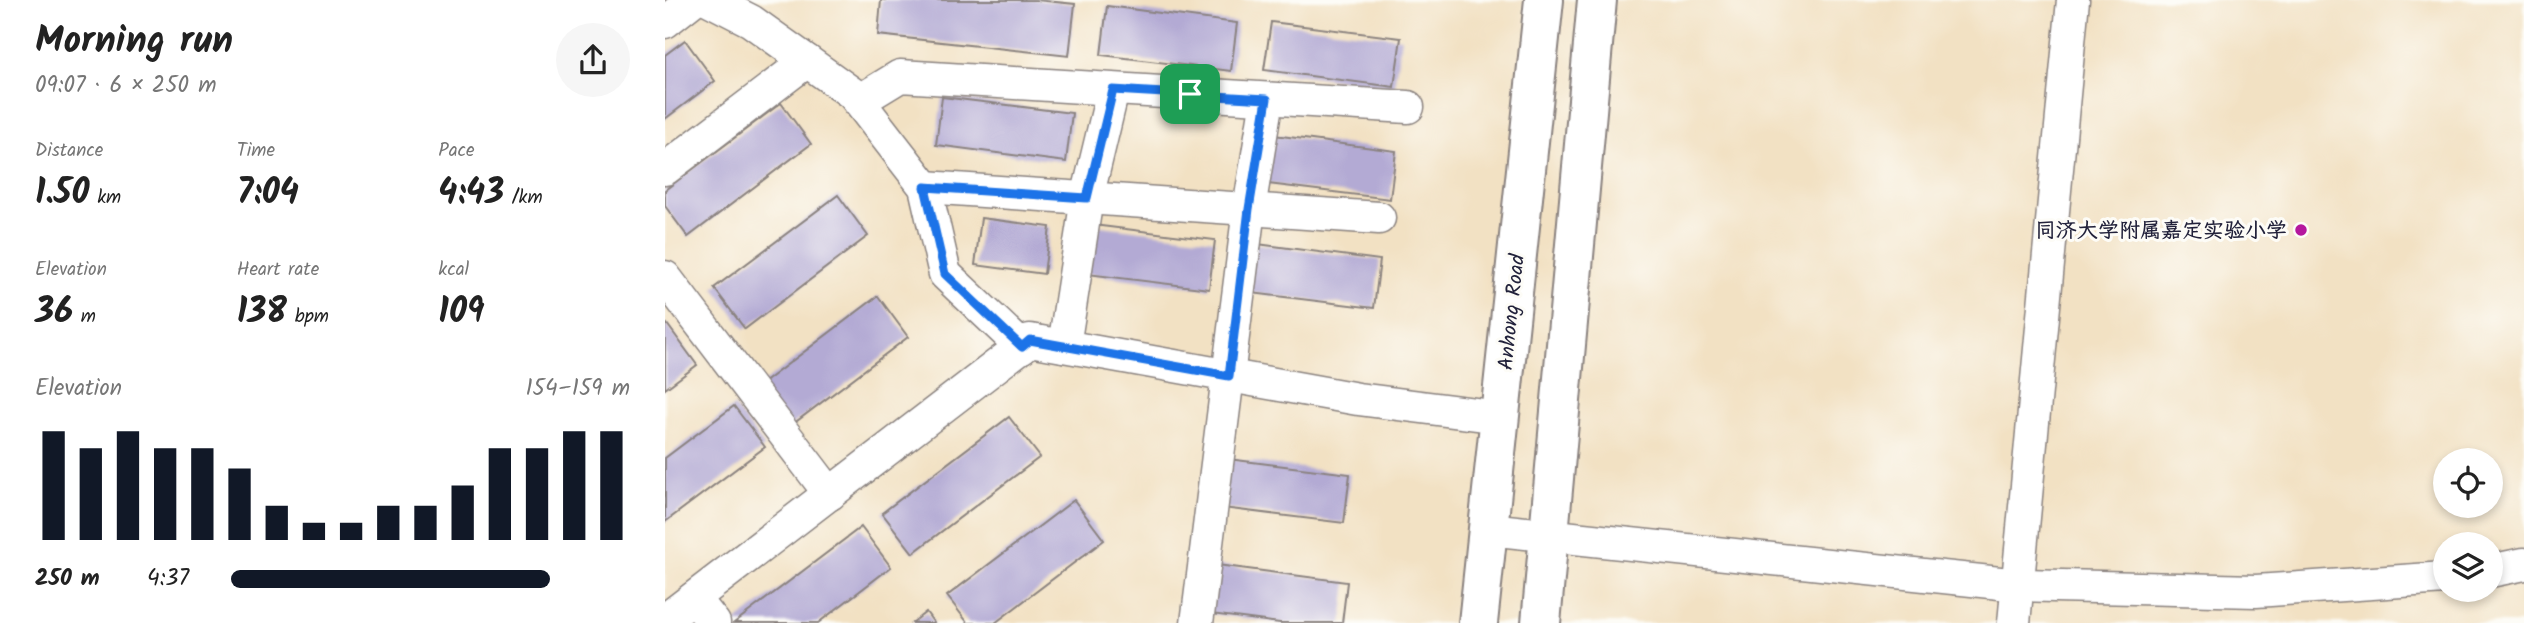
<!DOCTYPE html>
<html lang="en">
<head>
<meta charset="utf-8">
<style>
  :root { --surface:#fff; --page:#f6f6f6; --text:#222; --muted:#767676; --accent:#111827 }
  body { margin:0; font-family:Kalam,"LXGW WenKai TC",sans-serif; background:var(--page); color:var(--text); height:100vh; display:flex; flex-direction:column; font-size:26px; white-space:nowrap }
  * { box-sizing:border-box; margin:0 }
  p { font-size:23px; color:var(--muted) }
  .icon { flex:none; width:38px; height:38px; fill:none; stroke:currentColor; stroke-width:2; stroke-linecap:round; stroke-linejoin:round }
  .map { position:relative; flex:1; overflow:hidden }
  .details { display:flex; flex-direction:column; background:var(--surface); width:665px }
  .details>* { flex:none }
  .buttons { position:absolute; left:1768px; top:448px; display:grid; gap:14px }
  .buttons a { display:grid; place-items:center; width:70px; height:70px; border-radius:50%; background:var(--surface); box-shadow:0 4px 10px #0003; font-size:35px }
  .pin { position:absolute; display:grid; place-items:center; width:60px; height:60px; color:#fff; margin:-30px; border-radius:14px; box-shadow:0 4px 10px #0006 }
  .round { display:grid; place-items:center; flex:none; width:74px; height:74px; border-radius:37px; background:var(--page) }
  .overview { display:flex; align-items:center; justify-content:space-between; height:119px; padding:0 35px }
  h1 { font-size:38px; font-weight:800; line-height:52px }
  .stats { display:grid; grid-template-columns:repeat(3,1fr); gap:10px; height:119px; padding:7px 35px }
  .stats div { display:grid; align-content:center }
  .stats b { font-size:35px; font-weight:800 }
  .stats small { font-size:19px; font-weight:400 }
  .stats p { font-size:19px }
  .chart { height:196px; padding:14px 35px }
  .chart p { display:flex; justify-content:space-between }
  .chart svg { width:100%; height:126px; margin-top:7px; stroke:var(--accent); stroke-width:6 }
  ul { padding:0 35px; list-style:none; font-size:23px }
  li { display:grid; grid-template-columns:112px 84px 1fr; align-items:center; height:52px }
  li i { height:18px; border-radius:9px; background:var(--accent) }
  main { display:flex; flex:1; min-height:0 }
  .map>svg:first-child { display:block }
</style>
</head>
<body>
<main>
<section class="details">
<div class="overview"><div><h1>Morning run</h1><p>09:07 · 6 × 250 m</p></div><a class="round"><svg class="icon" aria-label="share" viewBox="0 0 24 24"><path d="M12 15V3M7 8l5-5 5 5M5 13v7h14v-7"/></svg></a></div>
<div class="stats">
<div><p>Distance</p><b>1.50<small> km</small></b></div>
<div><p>Time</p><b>7:04</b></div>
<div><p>Pace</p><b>4:43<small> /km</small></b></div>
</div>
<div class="stats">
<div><p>Elevation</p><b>36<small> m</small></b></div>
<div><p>Heart rate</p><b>138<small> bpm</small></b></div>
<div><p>kcal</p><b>109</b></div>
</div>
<div class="chart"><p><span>Elevation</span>154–159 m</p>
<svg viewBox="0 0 160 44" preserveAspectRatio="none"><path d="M5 44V6M15 44V12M25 44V6M35 44V12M45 44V12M55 44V19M65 44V32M75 44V38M85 44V38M95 44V32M105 44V32M115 44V25M125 44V12M135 44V12M145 44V6M155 44V6"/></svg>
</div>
<ul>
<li><b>250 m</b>4:37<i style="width:80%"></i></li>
</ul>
</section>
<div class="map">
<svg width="1859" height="623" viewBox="0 0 1859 623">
  <rect width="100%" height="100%" fill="#fdfcf7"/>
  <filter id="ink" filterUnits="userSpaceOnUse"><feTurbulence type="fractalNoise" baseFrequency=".0143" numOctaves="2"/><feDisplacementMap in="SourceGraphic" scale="14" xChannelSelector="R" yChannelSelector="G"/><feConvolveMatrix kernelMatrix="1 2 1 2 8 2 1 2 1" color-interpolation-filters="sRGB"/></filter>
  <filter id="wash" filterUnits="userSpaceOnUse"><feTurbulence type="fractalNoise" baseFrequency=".00686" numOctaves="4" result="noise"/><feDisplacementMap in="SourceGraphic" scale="28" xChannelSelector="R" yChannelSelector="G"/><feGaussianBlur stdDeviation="1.57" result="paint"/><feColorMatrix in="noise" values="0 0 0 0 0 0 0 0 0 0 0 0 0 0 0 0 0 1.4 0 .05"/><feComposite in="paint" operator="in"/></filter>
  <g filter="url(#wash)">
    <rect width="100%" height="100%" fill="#f2e1c3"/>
    <g id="blocks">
      <!-- building -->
      <g fill="#b3aad4">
        <polygon points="216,0 371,0 410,4 404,56 213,35"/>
        <polygon points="442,6 572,23 566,71 436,55"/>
        <polygon points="606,22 736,38 729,87 599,70"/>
        <polygon points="20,40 50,81 0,119 0,55"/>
        <polygon points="277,97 407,113 401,162 271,145"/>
        <polygon points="116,103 146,144 23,237 0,206 0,190"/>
        <polygon points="601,134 731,151 725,199 595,183"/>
        <polygon points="173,195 203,236 80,329 49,288"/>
        <polygon points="316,218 385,227 379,274 310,265"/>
        <polygon points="420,224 550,240 544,289 414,273"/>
        <polygon points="585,243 715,260 709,308 578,292"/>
        <polygon points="213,296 243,337 120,430 90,389"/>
        <polygon points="2,324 32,365 0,389 0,326"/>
        <polygon points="69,406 100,447 0,522 0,458"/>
        <polygon points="344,417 375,457 248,553 217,513"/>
        <polygon points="555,458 685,474 679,523 549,507"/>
        <polygon points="409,500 439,540 330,623 303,623 282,596"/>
        <polygon points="196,527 226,567 153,623 69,623"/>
        <polygon points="552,565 682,582 677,623 615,623 546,614"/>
        <polygon points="261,612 269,623 247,623"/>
      </g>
    </g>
  </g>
  <g filter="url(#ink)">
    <use href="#blocks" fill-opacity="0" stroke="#8a827f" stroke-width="2"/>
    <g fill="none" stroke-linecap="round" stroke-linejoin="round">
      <defs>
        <g id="minor">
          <polyline points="45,0 86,21 188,94 260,187 280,274 357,347"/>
          <polyline points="0,22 28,0"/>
          <polyline points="194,101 235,76 743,107"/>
          <polyline points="0,169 142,61"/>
          <polyline points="260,187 714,218"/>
          <polyline points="0,277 165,494"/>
          <polyline points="399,346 422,198 448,90"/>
          <polyline points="823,529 1354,585 1591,591 1780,578"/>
          <polyline points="1825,571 1859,564"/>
          <polyline points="29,598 49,623"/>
          <polyline points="0,620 365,340 693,399 835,417"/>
          <polyline points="532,623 584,209 602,99"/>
          <polyline points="1349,623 1408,0"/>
        </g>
        <g id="major">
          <polyline points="813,623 879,0"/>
          <polyline points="876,623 932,0"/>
        </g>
      </defs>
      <!-- minor casing -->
      <use href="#minor" stroke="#8a827f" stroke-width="35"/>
      <!-- major casing -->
      <use href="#major" stroke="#8a827f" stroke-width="42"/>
      <!-- minor -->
      <use href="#minor" stroke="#fff" stroke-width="32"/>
      <!-- major -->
      <use href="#major" stroke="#fff" stroke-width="38"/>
    </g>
  </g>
  <g fill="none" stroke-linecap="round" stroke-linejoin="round" filter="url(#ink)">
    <defs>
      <polygon id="route" points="448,90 602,99 584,209 564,376 365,340 357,347 280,274 260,187 422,198"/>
    </defs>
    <!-- route casing -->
    <use href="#route" stroke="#fff" stroke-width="14"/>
    <!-- route -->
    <use href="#route" stroke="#1a73e8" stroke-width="9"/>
  </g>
  <!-- markers -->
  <circle fill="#b5179e" stroke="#fdfcf7" stroke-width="2.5" cx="1636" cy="230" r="7"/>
  <g text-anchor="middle" stroke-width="6" stroke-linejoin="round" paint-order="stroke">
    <!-- poi labels -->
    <g font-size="21" font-weight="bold" fill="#22223b" stroke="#fdfcf7" text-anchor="end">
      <text x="1622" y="237">同济大学附属嘉定实验小学</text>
    </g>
    <!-- street labels -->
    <g font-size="21" fill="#22223b" stroke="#fdfcf7">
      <text transform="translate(846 312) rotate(-84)" y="7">Anhong Road</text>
    </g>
  </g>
</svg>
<div class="buttons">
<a><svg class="icon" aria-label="locate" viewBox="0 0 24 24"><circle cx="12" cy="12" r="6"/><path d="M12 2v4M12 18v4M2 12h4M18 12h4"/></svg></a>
<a><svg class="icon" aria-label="layers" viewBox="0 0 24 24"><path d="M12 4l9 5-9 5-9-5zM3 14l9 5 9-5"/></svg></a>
</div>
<div class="pin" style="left:525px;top:94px;background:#1e9e55"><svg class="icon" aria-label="arrive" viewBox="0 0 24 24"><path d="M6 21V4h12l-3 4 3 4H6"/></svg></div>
</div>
</main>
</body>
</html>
